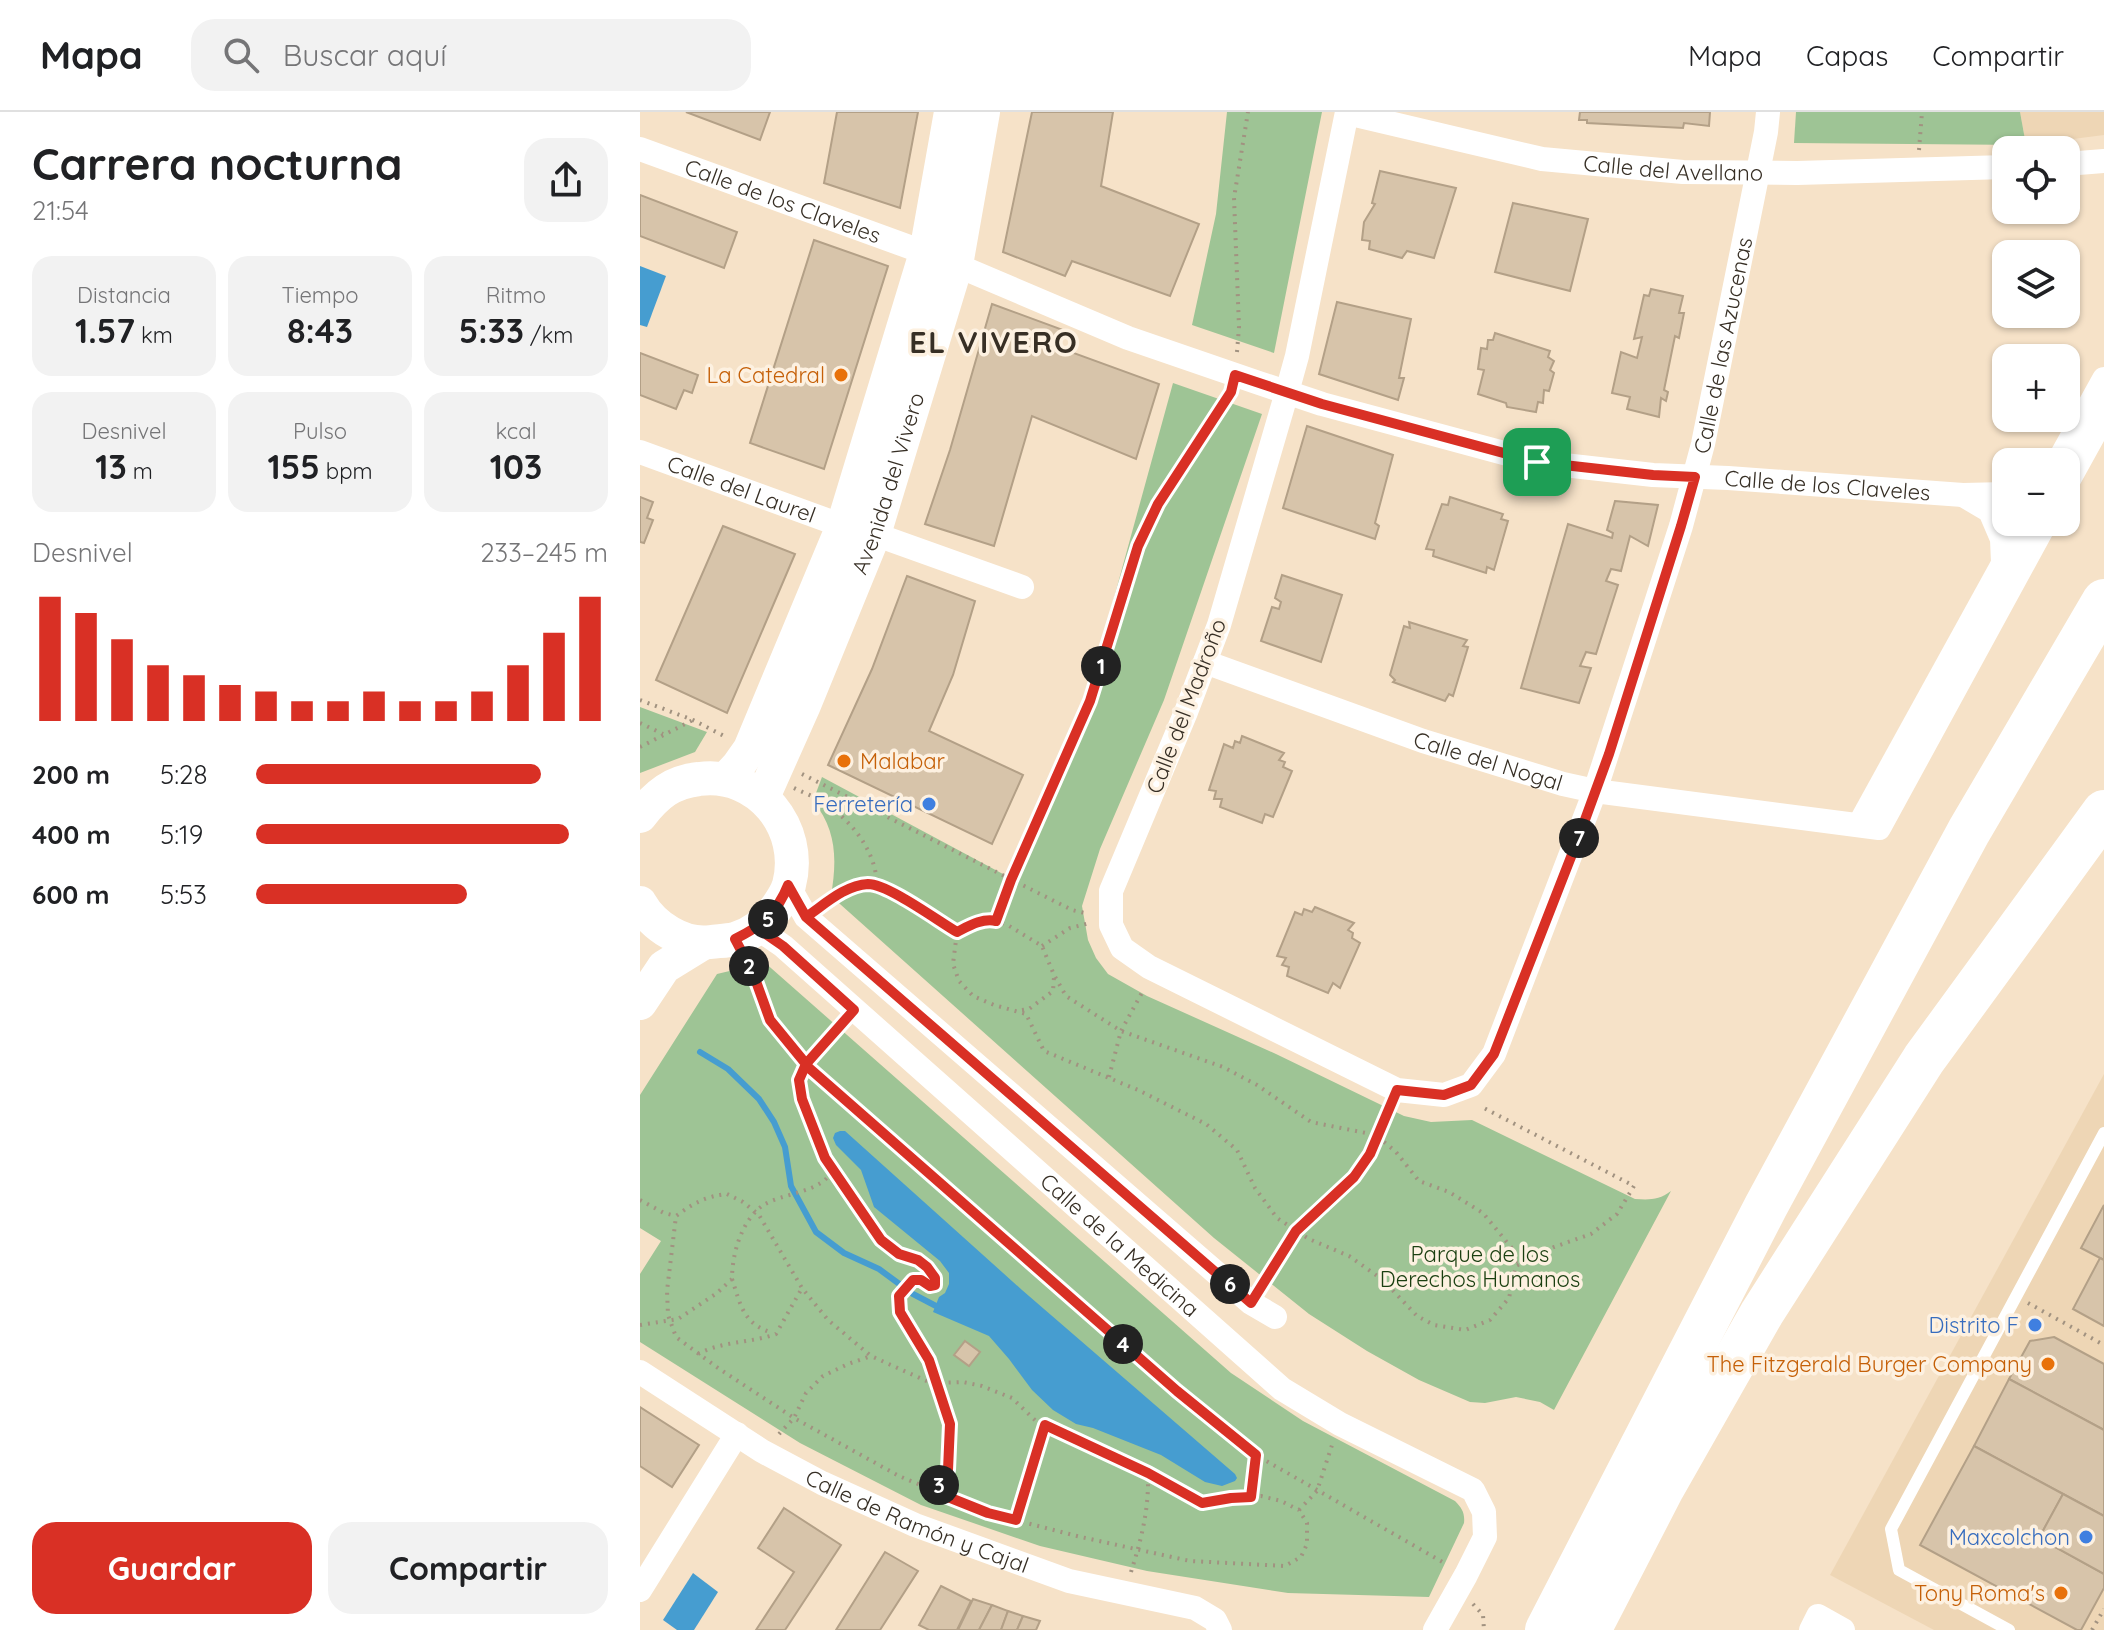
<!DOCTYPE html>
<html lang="es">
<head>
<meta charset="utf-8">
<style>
  :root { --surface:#fff; --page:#f2f2f2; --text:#202124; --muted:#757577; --line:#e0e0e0; --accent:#d93025 }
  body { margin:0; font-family:Quicksand,sans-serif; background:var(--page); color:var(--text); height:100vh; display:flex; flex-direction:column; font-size:30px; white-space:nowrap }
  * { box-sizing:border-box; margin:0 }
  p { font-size:26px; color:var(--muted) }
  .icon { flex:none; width:44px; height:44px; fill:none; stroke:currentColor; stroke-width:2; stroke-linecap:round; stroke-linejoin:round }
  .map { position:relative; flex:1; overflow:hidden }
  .panel { display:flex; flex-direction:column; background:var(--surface); width:640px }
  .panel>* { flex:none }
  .tools { position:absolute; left:1352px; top:24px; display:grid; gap:16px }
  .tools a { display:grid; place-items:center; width:88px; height:88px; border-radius:16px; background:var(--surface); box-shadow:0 2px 6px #0004; font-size:40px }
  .pin { position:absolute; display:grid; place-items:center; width:68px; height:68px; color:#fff; margin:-34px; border-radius:16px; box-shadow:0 4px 12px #0006 }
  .km { position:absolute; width:40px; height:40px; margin:-20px; border-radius:50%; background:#222; color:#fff; font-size:22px; line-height:40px; text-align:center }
  .round { display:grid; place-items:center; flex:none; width:84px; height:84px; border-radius:24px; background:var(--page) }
  .head { display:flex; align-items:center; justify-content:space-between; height:136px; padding:0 32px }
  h1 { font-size:44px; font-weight:700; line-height:60px }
  .figures { display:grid; grid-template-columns:repeat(3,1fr); gap:12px; height:136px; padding:8px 32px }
  .figures div { display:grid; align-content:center; border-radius:20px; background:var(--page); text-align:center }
  .figures b { font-size:34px; font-weight:700 }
  .figures small { font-size:22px; font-weight:400 }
  .figures p { font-size:22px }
  .chart { height:224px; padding:16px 32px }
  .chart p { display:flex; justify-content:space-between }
  .chart svg { width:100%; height:144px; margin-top:8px; stroke:var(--accent); stroke-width:6 }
  .button { display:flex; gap:16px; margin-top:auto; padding:16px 32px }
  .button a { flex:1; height:92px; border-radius:24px; background:var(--accent); color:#fff; font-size:32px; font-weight:700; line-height:92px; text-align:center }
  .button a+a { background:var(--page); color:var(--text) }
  ul { padding:0 32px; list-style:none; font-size:26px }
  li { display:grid; grid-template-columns:128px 96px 1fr; align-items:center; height:60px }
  li i { height:20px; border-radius:10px; background:var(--accent) }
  header { display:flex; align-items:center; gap:48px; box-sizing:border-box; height:112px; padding:0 40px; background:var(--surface); border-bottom:2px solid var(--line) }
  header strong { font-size:38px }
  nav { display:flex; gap:44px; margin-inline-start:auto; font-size:28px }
  .search { width:560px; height:72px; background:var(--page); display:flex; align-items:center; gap:20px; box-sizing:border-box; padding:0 28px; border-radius:24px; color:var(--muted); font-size:30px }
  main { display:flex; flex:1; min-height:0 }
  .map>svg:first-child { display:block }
</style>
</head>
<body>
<header>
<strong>Mapa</strong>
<div class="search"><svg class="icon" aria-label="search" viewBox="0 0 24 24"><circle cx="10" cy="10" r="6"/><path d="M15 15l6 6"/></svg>Buscar aquí</div>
<nav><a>Mapa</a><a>Capas</a><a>Compartir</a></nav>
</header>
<main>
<section class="panel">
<div class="head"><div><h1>Carrera nocturna</h1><p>21:54</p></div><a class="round"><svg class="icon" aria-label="share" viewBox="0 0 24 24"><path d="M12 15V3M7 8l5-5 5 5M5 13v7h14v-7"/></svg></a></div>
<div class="figures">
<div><p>Distancia</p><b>1.57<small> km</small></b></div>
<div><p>Tiempo</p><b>8:43</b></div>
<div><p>Ritmo</p><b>5:33<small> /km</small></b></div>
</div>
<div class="figures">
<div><p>Desnivel</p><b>13<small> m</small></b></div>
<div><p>Pulso</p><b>155<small> bpm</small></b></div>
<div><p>kcal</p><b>103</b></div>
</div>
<div class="chart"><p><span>Desnivel</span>233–245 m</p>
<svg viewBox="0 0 160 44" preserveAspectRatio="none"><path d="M5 44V6M15 44V11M25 44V19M35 44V27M45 44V30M55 44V33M65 44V35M75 44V38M85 44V38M95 44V35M105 44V38M115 44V38M125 44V35M135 44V27M145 44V17M155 44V6"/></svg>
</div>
<ul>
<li><b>200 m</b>5:28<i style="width:81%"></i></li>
<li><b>400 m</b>5:19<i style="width:89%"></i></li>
<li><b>600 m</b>5:53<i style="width:60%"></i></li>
</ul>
<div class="button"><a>Guardar</a><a>Compartir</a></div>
</section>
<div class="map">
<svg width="1464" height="1518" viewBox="0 0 1464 1518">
  <rect width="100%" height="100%" fill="#f6e2c8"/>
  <!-- built -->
  <g fill="#eed6b5">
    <polygon points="1380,0 1464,0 1464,23 1386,33"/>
    <polygon points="1464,962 1464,1518 1294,1518 1190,1463"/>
  </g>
  <!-- green -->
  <g fill="#9ec495">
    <polygon points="587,0 682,0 634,241 552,213 576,102"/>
    <polygon points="1156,0 1380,0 1386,33 1154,31"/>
    <path d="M 533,271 L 622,302 L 524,588 L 460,737 L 442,794 L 448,828 L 456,846 L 468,862 L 507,884 L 636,942 L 764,1004 L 791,1010 L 832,1008 L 995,1087 C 1010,1088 1019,1088 1031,1079 L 914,1298 L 900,1290 L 876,1285 L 845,1291 L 830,1290 L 779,1268 L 727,1239 L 669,1202 L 574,1126 L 191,784 C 197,748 197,718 173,689 L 182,665 L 376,769 L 425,664 Z"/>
    <polygon points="0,595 67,620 55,640 0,661"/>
    <path d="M 123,849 L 591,1261 L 663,1309 L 815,1389 C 822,1396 825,1401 824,1411 L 789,1485 L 648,1481 L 507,1459 L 400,1434 L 281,1393 L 160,1331 L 0,1230 L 0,1162 L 21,1129 L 0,1116 L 0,983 L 77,862 L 98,857 Z"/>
  </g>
  <!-- water -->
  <g fill="#469dd0">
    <polygon points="0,154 26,164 7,215 0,213"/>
    <polygon points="200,1019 205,1019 382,1178 595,1362 597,1366 595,1369 582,1374 565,1370 521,1343 453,1316 436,1312 413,1298 392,1278 369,1247 349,1224 293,1200 299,1185 305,1181 309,1172 309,1161 300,1149 234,1095 221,1058 196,1033 193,1026 195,1021"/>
    <polygon points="53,1461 78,1480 54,1518 37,1518 23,1508"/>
  </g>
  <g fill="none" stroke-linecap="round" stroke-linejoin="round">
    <!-- stream -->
    <polyline stroke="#469dd0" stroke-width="6" points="60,940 88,957 119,987 134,1010 145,1035 151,1074 176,1120 204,1141 239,1157 273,1182 296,1194"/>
  </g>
  <!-- building -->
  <g fill="#d7c4aa" stroke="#b3a087" stroke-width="2">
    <polygon points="46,0 130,0 120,28"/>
    <polygon points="197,0 278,0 260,96 184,71"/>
    <polygon points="392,0 473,0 461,74 559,112 530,184 432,149 425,164 363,140"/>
    <polygon points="940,0 1070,0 1069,14 1044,11 1043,16 947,11 947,8 939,8"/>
    <polygon points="740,59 816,76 794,146 767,139 762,146 729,137 730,129 722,128 724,110 735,92 732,91"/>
    <polygon points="0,83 97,120 84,156 0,124"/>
    <polygon points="873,91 948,107 930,179 855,160"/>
    <polygon points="174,128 248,154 184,357 110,331"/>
    <polygon points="1011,177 1043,184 1039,201 1044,201 1039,226 1035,224 1024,278 1028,280 1026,289 1021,286 1019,305 987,297 990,285 972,281 981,240 997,246 1002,225 994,227 1004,183 1009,184"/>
    <polygon points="697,190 771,207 759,266 764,266 758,288 679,262"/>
    <polygon points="352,192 423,218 417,235 519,272 496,347 392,304 354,434 285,412 310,338"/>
    <polygon points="855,221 910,239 908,245 914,249 910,258 914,261 909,279 904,278 903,291 898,290 896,300 867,295 866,291 838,282 844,258 838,257 841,236 847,237 848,228 853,228"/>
    <polygon points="0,241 58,263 52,281 44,278 36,297 0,283"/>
    <polygon points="667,314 753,343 735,411 739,414 735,427 643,396"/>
    <polygon points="0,385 13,390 7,406 13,408 4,431 0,430"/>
    <polygon points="810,385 863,402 861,407 868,409 854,458 847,455 846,461 793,444 794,438 786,437 802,392 808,393"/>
    <polygon points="975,389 1018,393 1008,434 990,424 981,459 971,457 966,469 978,473 956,542 946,540 940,554 951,556 939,591 881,576 928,412 972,426 973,421 967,418"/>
    <polygon points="83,414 155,442 87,601 16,568"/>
    <polygon points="642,463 702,483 681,550 621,529 632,495 639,497 641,490 635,486"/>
    <polygon points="267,464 335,489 313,563 289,619 383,663 352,732 188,653 232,557"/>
    <polygon points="769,510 827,528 823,534 828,535 813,584 809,582 805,589 753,570 755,568 750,563 764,514 770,516"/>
    <polygon points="602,624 644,641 639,648 645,650 643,655 652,659 633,705 625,702 622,711 580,695 582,687 574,687 576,679 569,678 584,632 593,636 595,629 600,631"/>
    <polygon points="675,795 714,811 708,818 713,821 712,826 720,831 700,876 693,871 688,881 647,864 649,855 642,853 646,846 637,844 655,800 662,803 664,797 672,800"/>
    <polygon points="1464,1093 1464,1148 1441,1136"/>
    <polygon points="1460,1146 1464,1148 1464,1214 1433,1197"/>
    <polygon points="1414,1225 1464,1252 1464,1318 1369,1267 1390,1229"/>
    <polygon points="325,1229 340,1240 329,1254 314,1243"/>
    <polygon points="1369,1267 1464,1318 1464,1404 1334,1334"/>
    <polygon points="0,1295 59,1333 32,1375 0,1354"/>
    <polygon points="1334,1334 1423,1382 1399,1426 1464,1462 1464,1476 1441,1518 1437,1518 1280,1433"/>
    <polygon points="1423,1382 1464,1404 1464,1462 1399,1426"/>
    <polygon points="144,1396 201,1433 145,1518 116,1518 154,1460 118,1436"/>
    <polygon points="245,1440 278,1459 240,1518 196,1518"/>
    <polygon points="301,1474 331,1489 317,1518 289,1518 279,1513"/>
    <polygon points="333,1487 352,1493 339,1518 318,1518"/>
    <polygon points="352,1493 368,1499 361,1518 339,1518"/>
    <polygon points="368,1499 383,1504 377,1518 361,1518"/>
    <polygon points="383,1504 400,1509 396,1518 377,1518"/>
  </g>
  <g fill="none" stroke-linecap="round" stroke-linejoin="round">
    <!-- path -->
    <g stroke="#a19280" stroke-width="4" stroke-dasharray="2 6" stroke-linecap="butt">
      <polyline points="1279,38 1282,0"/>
      <polyline points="597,240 599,215 594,86 608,0"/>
      <polyline points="0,588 53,608 86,625"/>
      <polyline points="0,611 23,622"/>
      <polyline points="0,635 53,608"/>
      <polyline points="162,662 432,798 449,802"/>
      <path d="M 154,676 C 166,682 179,686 189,694 C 215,713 237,742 237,775"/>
      <path d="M 185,792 C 198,784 210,775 226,773 C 247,771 297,808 317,820 L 313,852 L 319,869 L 333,884 L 354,893 L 386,902 L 404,939 L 498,978 L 566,1012 L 597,1038 L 615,1076 L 637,1106 L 669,1127 L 709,1144 L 743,1168 L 777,1204 L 794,1213 L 825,1218 L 850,1208 L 869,1186 L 876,1154 L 914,1135 L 951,1122 L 977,1102 L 994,1074 L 840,994"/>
      <polyline points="356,809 371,768 450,589 498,434 518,392 588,283"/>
      <polyline points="317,820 334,811 350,808 366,812 402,834 414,863 426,884 481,919 583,955 617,973 671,1010 736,1023 756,1040 779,1069 809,1080 843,1101 875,1140 876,1154"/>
      <polyline points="402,834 430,816 450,811"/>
      <polyline points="107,850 130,908 169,956 537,1279 616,1343 806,1452"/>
      <polyline points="382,898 389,897 413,879 414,865"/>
      <polyline points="199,914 166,952 159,968 162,987 185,1046 241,1128 259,1142 278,1148 287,1155 295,1166 295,1173 290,1174 281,1168 273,1168 259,1184 260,1200 289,1248 310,1312 308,1358 304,1368 293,1379"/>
      <polyline points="469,965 481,919 504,877"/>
      <path d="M 87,1082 L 103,1090 L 119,1103 L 162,1176 L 188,1208 L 231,1244 L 291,1271 L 323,1270 L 342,1274 L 372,1286 L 399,1312 L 508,1361 L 562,1391 L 591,1386 L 621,1384 L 641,1389 L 659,1398 L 667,1411 L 667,1432 L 661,1445 L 645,1454 L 550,1449 L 441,1425 L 348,1401 L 259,1364 L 154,1306 L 78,1256 L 36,1225 L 28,1203 L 27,1179 L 36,1104 C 52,1092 66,1084 87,1082 Z"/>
      <polyline points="0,1088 24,1101 36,1104"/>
      <path d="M 92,1167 C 101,1194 103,1212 133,1221"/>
      <polyline points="624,1172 656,1119 714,1065 730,1042 748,996"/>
      <polyline points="1388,1191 1464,1233"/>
      <path d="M 0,1213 L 38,1207 L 77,1181 L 92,1167 C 92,1142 101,1110 122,1094 C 140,1081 186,1080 191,1058"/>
      <path d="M 58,1242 C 82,1229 111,1231 136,1222 L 162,1176"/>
      <polyline points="139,1322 154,1306 166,1281 183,1264 208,1252 231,1244"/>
      <polyline points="611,1385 616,1344"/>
      <polyline points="659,1398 677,1379 693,1330"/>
      <polyline points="376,1408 405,1313"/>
      <path d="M 491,1460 C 502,1425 509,1397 508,1361"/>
      <polyline points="833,1492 843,1503 844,1518"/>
      <polyline points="1452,1518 1464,1497"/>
    </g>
    <!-- lane -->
    <polyline stroke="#fff" stroke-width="12" points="1369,1518 1259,1458 1251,1417 1464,1021"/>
    <!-- street -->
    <g stroke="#fff" stroke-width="24">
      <path id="s1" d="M 707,0 L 657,244 L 647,280 L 579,513 L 546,600 L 471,779 L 471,813 L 482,836 L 509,855 L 757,978 L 804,983 L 831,973 L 854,942 L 955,679 L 1041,414 L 1063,332 L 1126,20 L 1128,0"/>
      <path id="s2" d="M 707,1 L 902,47 L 1043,60 L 1157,61 L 1366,55"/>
      <path id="s3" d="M 0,37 L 286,141"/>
      <polyline points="1426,52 1464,49"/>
      <path id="s4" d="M 316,153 L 488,226 L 616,270 L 682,292 L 897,350 L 1013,363 L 1088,366 L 1323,383"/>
      <path id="s5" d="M 0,340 L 203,414"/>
      <polyline points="1418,350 1464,267"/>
      <polyline points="1426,373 1464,304"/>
      <polyline points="234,422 382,475"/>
      <polyline points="1363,451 1362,427 1350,399 1323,383 1366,382"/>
      <path id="s6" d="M 565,550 L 783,629 L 923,672 L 955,679 L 1239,716 L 1406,410"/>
      <polyline points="1219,713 1386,410"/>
      <polyline points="148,773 166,805 611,1191 635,1205"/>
      <path id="s7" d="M 117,816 L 143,834 L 642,1277 L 700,1312 L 833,1378 L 844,1400 L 845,1425 L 826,1463 L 795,1518"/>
      <path id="s8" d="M 0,1260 L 122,1339 L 182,1371 L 275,1413 L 429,1469 L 555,1496 L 575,1508 L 580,1518"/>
      <polyline points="0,1478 97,1322"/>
      <polyline points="1171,1518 1178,1504 1203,1518"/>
    </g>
    <!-- secondary -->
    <g stroke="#fff" stroke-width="34">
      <polyline points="86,667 98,654 110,637 203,414 286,141 311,0"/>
      <path id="s9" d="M 123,685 L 164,593 L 234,422 L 316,153 L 343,0"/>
      <path d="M 0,704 C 17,682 32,670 59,667 C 118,659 164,716 149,773 C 146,783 140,791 134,799 C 125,812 110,823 95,827 C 87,829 78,829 71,830 C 43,834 13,814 0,791"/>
      <polyline points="0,891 24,855 63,831"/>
    </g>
    <!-- highway -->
    <g stroke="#fff" stroke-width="44">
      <polyline points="907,1518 1126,1094 1329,719 1464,489"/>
      <polyline points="949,1518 1023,1375 1122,1201 1284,947 1464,700"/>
    </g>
  </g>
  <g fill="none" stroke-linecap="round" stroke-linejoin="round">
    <defs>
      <path id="route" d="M 897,350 L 682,292 L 595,263 L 591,280 L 518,392 L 498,434 L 450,589 L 371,768 L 356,809 C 342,806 329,814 317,820 C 298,809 248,772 228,772 C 205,773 184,793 166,805 L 148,773 C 137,802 123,813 95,827 L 113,861 L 130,908 L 166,952 L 159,968 L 162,987 L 185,1046 L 241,1128 L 259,1142 L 278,1148 L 287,1155 L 295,1166 L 295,1173 L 290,1174 L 281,1168 L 273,1168 L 259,1184 L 260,1200 L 289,1248 L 310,1312 L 308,1358 L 304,1368 L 293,1379 L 348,1401 L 376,1408 L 405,1313 L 508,1361 L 562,1391 L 591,1386 L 611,1385 L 616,1343 L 537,1279 L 169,956 L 166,952 L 214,898 L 143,834 L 117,816 C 131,804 141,791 148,773 L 166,805 L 611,1191 L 656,1119 L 714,1065 L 730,1042 L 757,978 L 804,983 L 831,973 L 854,942 L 938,727 L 969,642 L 1041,414 L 1055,365 L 1013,363 L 897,350"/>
    </defs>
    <!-- route casing -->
    <use href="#route" stroke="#fff" stroke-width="16"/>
    <!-- route -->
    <use href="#route" stroke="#d93025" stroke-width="10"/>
  </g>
  <!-- markers -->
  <g fill="#e8710a" stroke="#fdf1e1" stroke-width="3">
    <circle cx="201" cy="263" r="8"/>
    <circle cx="204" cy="649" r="8"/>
    <circle cx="1408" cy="1252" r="8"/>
    <circle cx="1421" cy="1481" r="8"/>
  </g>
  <g fill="#3f7fe0" stroke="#fdf1e1" stroke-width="3">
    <circle cx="289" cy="692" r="8"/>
    <circle cx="1395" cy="1213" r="8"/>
    <circle cx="1446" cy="1425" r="8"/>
  </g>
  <g text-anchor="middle" stroke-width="7" stroke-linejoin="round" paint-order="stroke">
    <!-- street labels -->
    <g font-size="22" fill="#372f25" stroke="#fdf1e1">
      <text dy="8" stroke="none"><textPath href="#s2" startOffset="332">Calle del Avellano</textPath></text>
      <text dy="8" stroke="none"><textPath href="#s3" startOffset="152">Calle de los Claveles</textPath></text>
      <text dy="8" stroke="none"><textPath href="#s1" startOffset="2046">Calle de las Azucenas</textPath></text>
      <text dy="8" stroke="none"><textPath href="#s9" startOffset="338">Avenida del Vivero</textPath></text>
      <text dy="8" stroke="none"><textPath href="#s4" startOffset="906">Calle de los Claveles</textPath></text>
      <text dy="8" stroke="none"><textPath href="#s5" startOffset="108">Calle del Laurel</textPath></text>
      <text transform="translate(546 594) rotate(-69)" y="8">Calle del Madroño</text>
      <text dy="8" stroke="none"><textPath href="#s6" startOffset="300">Calle del Nogal</textPath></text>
      <text dy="8" stroke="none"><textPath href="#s7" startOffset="482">Calle de la Medicina</textPath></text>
      <text dy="8" stroke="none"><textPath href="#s8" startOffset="316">Calle de Ramón y Cajal</textPath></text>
    </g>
    <!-- food labels -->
    <g font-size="22" fill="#c56008" stroke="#fdf1e1" text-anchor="end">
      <text x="185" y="271">La Catedral</text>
      <text x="220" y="657" text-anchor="start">Malabar</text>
      <text x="1392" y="1260">The Fitzgerald Burger Company</text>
      <text x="1405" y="1489">Tony Roma's</text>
    </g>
    <!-- shop labels -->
    <g font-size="22" fill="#366cbe" stroke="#fdf1e1" text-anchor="end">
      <text x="273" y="700">Ferretería</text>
      <text x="1379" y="1221">Distrito F</text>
      <text x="1430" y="1433">Maxcolchon</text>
    </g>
    <!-- park labels -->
    <g font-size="22" fill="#1a3f10" stroke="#fdf1e1">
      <text x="840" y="1150">Parque de los<tspan x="840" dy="25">Derechos Humanos</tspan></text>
    </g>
    <!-- district labels -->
    <g font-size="30" font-weight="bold" letter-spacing="2" fill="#372f25" stroke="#fdf1e1">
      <text x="354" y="241">EL VIVERO</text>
    </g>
  </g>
</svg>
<div class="tools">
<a><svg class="icon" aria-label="locate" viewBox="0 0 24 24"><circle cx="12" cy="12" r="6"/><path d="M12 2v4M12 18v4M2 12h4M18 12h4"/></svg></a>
<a><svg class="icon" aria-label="layers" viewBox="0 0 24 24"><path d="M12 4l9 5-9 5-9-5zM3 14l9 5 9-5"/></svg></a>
<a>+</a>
<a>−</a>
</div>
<div class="pin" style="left:897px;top:350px;background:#1e9e55"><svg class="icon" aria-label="arrive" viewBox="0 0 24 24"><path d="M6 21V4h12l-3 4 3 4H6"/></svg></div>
<b class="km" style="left:461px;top:554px">1</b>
<b class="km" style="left:109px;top:854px">2</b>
<b class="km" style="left:299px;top:1373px">3</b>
<b class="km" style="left:483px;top:1232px">4</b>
<b class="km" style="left:128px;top:807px">5</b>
<b class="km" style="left:590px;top:1172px">6</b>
<b class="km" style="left:939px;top:726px">7</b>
</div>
</main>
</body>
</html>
